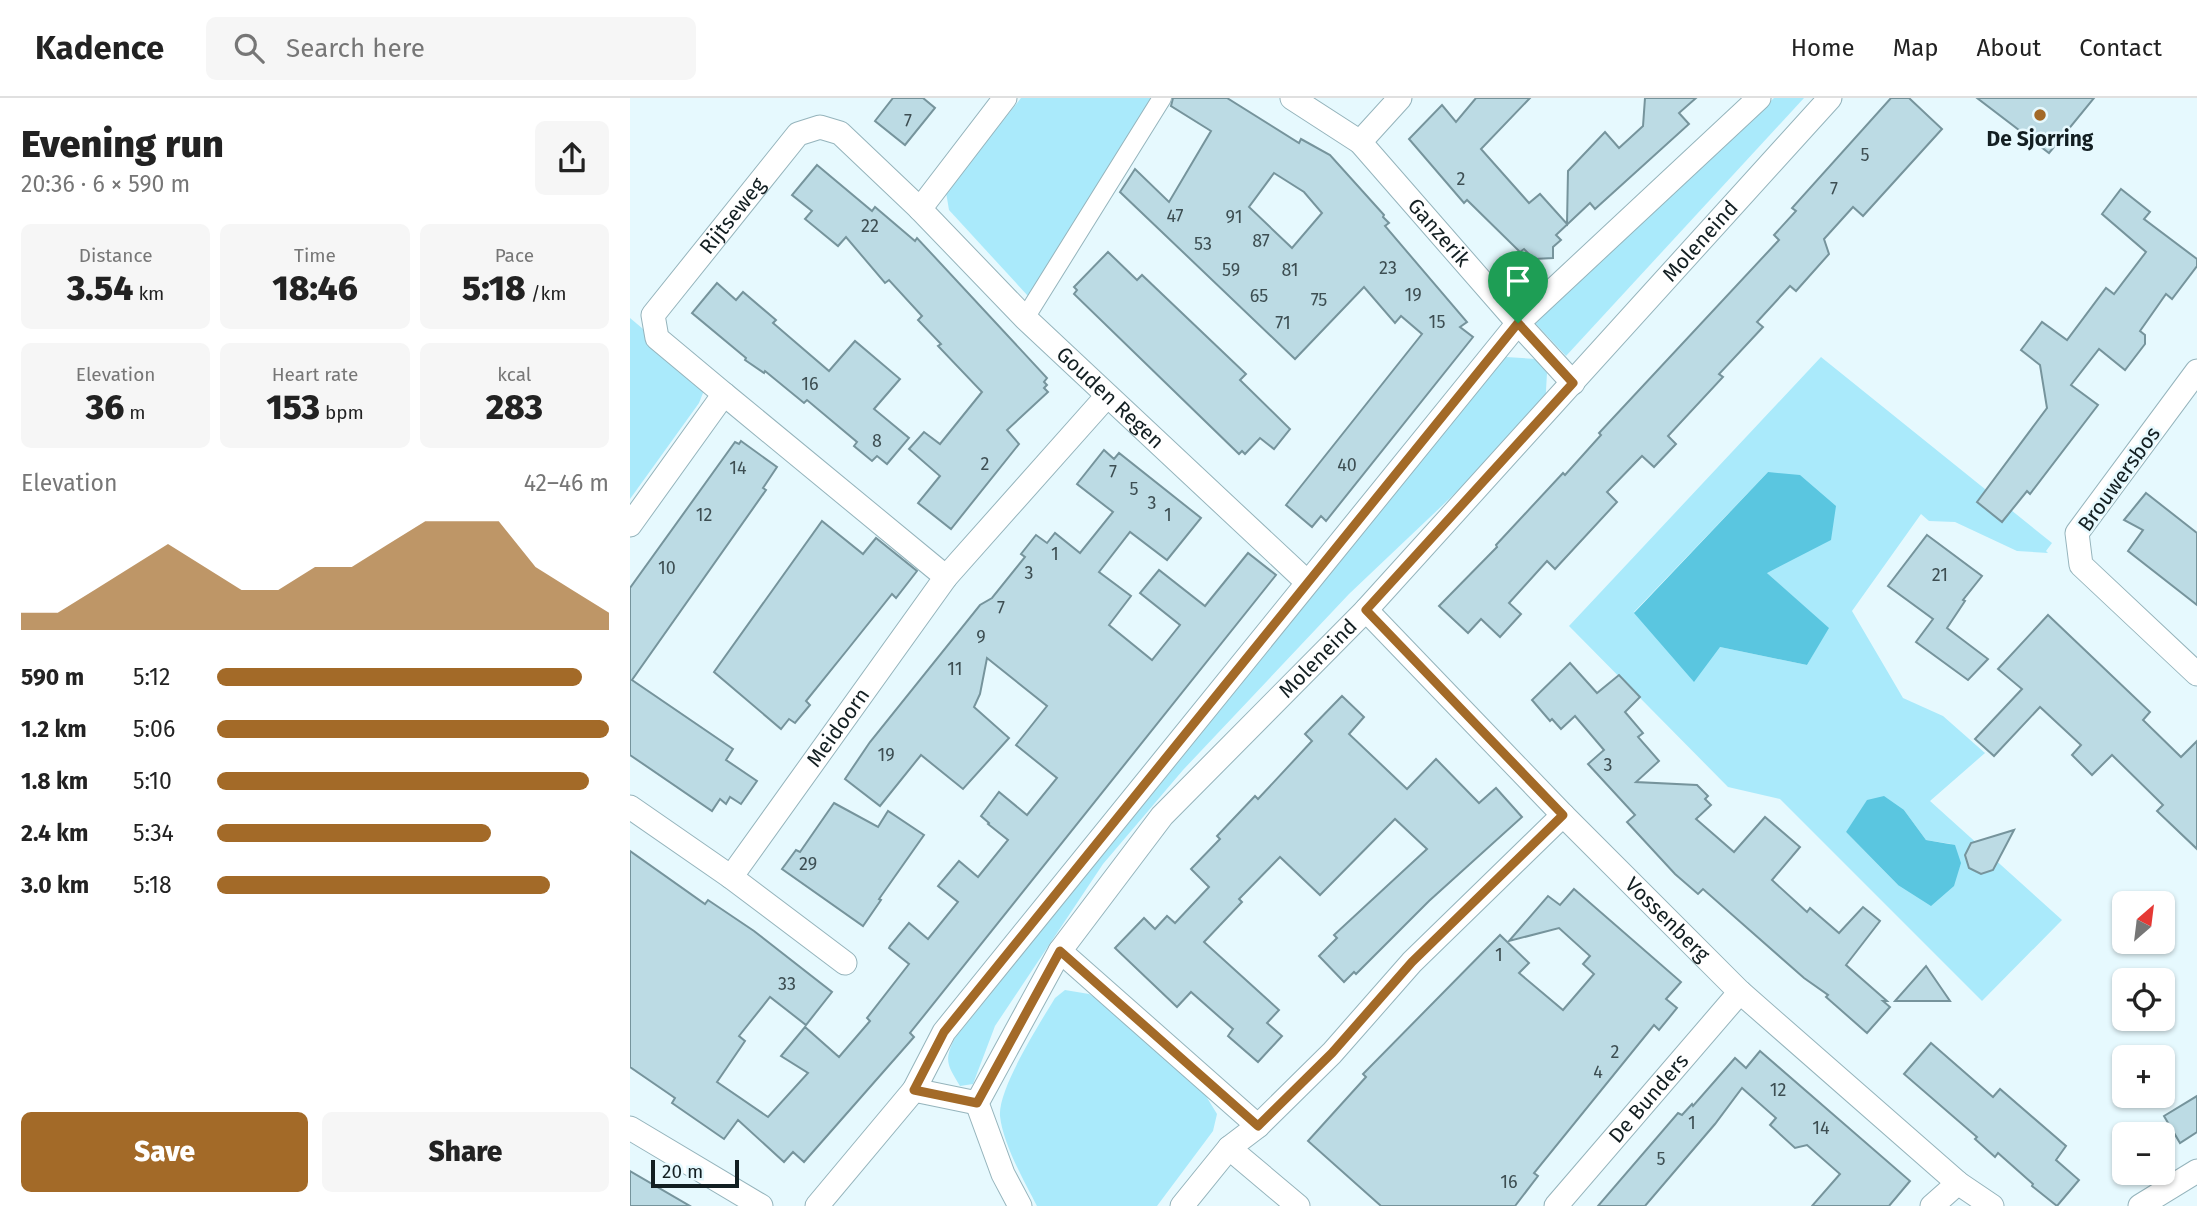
<!DOCTYPE html>
<html lang="en">
<head>
<meta charset="utf-8">
<style>
  :root { --surface:#fff; --page:#f6f6f6; --text:#222; --muted:#767676; --line:#e0e0e0; --accent:#a36a28 }
  body { margin:0; font-family:"Fira Sans",sans-serif; background:var(--page); color:var(--text); height:100vh; display:flex; flex-direction:column; font-size:26px; white-space:nowrap }
  * { box-sizing:border-box; margin:0 }
  p { font-size:23px; color:var(--muted) }
  .icon { flex:none; width:38px; height:38px; fill:none; stroke:currentColor; stroke-width:2; stroke-linecap:round; stroke-linejoin:round }
  .map { position:relative; flex:1; overflow:hidden }
  .drawer { display:flex; flex-direction:column; background:var(--surface); width:630px }
  .drawer>* { flex:none }
  .needle { width:46px; rotate:28deg }
  .controls { position:absolute; left:1482px; top:793px; display:grid; gap:14px }
  .controls a { display:grid; place-items:center; width:63px; height:63px; border-radius:10px; background:var(--surface); box-shadow:0 2px 5px #0004; font-size:35px }
  .scale { position:absolute; left:21px; bottom:18px; width:88px; box-sizing:border-box; padding-left:7px; border:4px solid #131f22; border-top:0; font-size:19px; line-height:24px; white-space:nowrap; color:#131f22; -webkit-text-stroke:5px #e6f9fe; paint-order:stroke }
  .pin { position:absolute; display:grid; place-items:center; width:60px; height:60px; color:#fff; margin:-72px -30px; border-radius:50% 50% 50% 0; rotate:-45deg; box-shadow:0 0 7px #0007 }
  .pin .icon { rotate:45deg }
  .round { display:grid; place-items:center; flex:none; width:74px; height:74px; border-radius:10px; background:var(--page) }
  .headline { display:flex; align-items:center; justify-content:space-between; height:119px; padding:0 21px }
  h1 { font-size:38px; font-weight:800; line-height:52px }
  .figures { display:grid; grid-template-columns:repeat(3,1fr); gap:10px; height:119px; padding:7px 21px }
  .figures div { display:grid; align-content:center; border-radius:10px; background:var(--page); text-align:center }
  .figures b { font-size:35px; font-weight:800 }
  .figures small { font-size:19px; font-weight:400 }
  .figures p { font-size:19px }
  .chart { height:196px; padding:14px 21px }
  .chart p { display:flex; justify-content:space-between }
  .chart svg { width:100%; height:126px; margin-top:7px; fill:var(--accent); opacity:.7 }
  .cta { display:flex; gap:14px; margin-top:auto; padding:14px 21px }
  .cta a { flex:1; height:80px; border-radius:10px; background:var(--accent); color:#fff; font-size:28px; font-weight:800; line-height:80px; text-align:center }
  .cta a+a { background:var(--page); color:var(--text) }
  ul { padding:0 21px; list-style:none; font-size:23px }
  li { display:grid; grid-template-columns:112px 84px 1fr; align-items:center; height:52px }
  li i { height:18px; border-radius:9px; background:var(--accent) }
  header { display:flex; align-items:center; gap:42px; box-sizing:border-box; height:98px; padding:0 35px; background:var(--surface); border-bottom:2px solid var(--line) }
  header strong { font-size:33px }
  nav { display:flex; gap:38px; margin-inline-start:auto; font-size:24px }
  .search { width:490px; height:63px; background:var(--page); display:flex; align-items:center; gap:18px; box-sizing:border-box; padding:0 24px; border-radius:10px; color:var(--muted); font-size:26px }
  main { display:flex; flex:1; min-height:0 }
  .map>svg:first-child { display:block }
</style>
</head>
<body>
<header>
<strong>Kadence</strong>
<div class="search"><svg class="icon" aria-label="search" viewBox="0 0 24 24"><circle cx="10" cy="10" r="6"/><path d="M15 15l6 6"/></svg>Search here</div>
<nav><a>Home</a><a>Map</a><a>About</a><a>Contact</a></nav>
</header>
<main>
<section class="drawer">
<div class="headline"><div><h1>Evening run</h1><p>20:36 · 6 × 590 m</p></div><a class="round"><svg class="icon" aria-label="share" viewBox="0 0 24 24"><path d="M12 15V3M7 8l5-5 5 5M5 13v7h14v-7"/></svg></a></div>
<div class="figures">
<div><p>Distance</p><b>3.54<small> km</small></b></div>
<div><p>Time</p><b>18:46</b></div>
<div><p>Pace</p><b>5:18<small> /km</small></b></div>
</div>
<div class="figures">
<div><p>Elevation</p><b>36<small> m</small></b></div>
<div><p>Heart rate</p><b>153<small> bpm</small></b></div>
<div><p>kcal</p><b>283</b></div>
</div>
<div class="chart"><p><span>Elevation</span>42–46 m</p>
<svg viewBox="0 0 160 44" preserveAspectRatio="none"><path d="M0 44V38L10 38L20 30L30 22L40 14L50 22L60 30L70 30L80 22L90 22L100 14L110 6L120 6L130 6L140 22L150 30L160 38V44z"/></svg>
</div>
<ul>
<li><b>590 m</b>5:12<i style="width:93%"></i></li>
<li><b>1.2 km</b>5:06<i style="width:100%"></i></li>
<li><b>1.8 km</b>5:10<i style="width:95%"></i></li>
<li><b>2.4 km</b>5:34<i style="width:70%"></i></li>
<li><b>3.0 km</b>5:18<i style="width:85%"></i></li>
</ul>
<div class="cta"><a>Save</a><a>Share</a></div>
</section>
<div class="map">
<svg width="1567" height="1108" viewBox="0 0 1567 1108">
  <rect width="100%" height="100%" fill="#e6f9fe"/>
  <!-- green -->
  <g fill="#aaeafb" fill-rule="evenodd">
    <polygon points="391,0 522,0 398,198 319,112 316,94"/>
    <polygon points="1144,0 1174,0 936,258 904,224"/>
    <polygon points="0,220 77,285 69,305 0,401"/>
    <path d="M 876,259 L 906,261 L 917,275 L 915,310 L 719,496 L 553,672 L 473,766 L 365,928 L 343,986 L 330,988 C 318,968 313,963 325,940 Z"/>
    <path d="M 1191,259 L 1422,445 L 1416,453 L 1418,455 L 1387,453 L 1325,424 L 1299,423 L 1291,416 L 1222,513 L 1273,600 L 1313,618 L 1355,655 L 1300,703 L 1432,822 L 1352,903 L 1150,701 L 1098,689 L 939,528 ZM 1138,374 L 1137,475 L 1198,530 L 1177,567 L 1090,549 L 1004,514 ZM 1274,712 L 1296,742 L 1321,746 L 1268,787 L 1216,734 Z"/>
    <path d="M 435,892 L 459,896 L 480,909 L 576,998 L 587,1016 L 583,1033 L 527,1108 L 407,1108 C 394,1083 373,1046 370,1018 C 368,990 410,925 425,900 Z"/>
  </g>
  <!-- water -->
  <g fill="#5ac6e0">
    <polygon points="1138,374 1170,377 1206,408 1201,442 1137,475 1199,530 1177,567 1090,549 1064,584 1004,515"/>
    <polygon points="1254,698 1274,712 1296,742 1325,747 1331,765 1324,788 1301,808 1268,787 1216,734 1237,702"/>
  </g>
  <!-- building -->
  <g fill="#bcdbe4" stroke="#76949c" stroke-width="2" fill-rule="evenodd">
    <polygon points="263,0 293,0 305,10 275,47 245,23"/>
    <path d="M 543,0 L 597,0 L 669,45 L 671,41 L 700,57 L 754,117 L 753,119 L 759,125 L 755,128 L 837,224 L 830,229 L 843,239 L 696,423 L 691,418 L 682,429 L 656,407 L 792,236 L 771,218 L 765,225 L 734,189 L 665,261 L 490,94 L 505,71 L 539,104 L 581,33 L 541,8 ZM 644,75 L 674,94 L 692,115 L 662,150 L 619,109 Z"/>
    <polygon points="846,0 900,0 851,51 899,105 910,96 937,126 938,73 975,34 989,50 1013,28 1015,0 1066,0 1049,15 1059,26 965,111 960,105 926,137 931,142 923,149 923,160 904,161 894,151 890,154 837,102 834,105 779,41 812,7 826,24"/>
    <polygon points="1261,0 1279,0 1312,31 1233,118 1223,109 1194,141 1199,156 1166,193 1160,188 1127,224 1133,229 1089,276 1093,279 1038,338 1046,346 1024,369 1012,358 977,394 987,404 925,471 917,463 879,505 891,516 870,539 851,521 838,535 809,508 867,449 866,447 933,375 935,377 971,337 969,335 1149,142 1144,137 1166,113 1162,110"/>
    <polygon points="1347,0 1464,0 1419,55"/>
    <polygon points="187,67 242,113 245,109 285,143 287,140 417,280 414,284 417,287 414,290 418,294 377,332 389,346 321,431 288,405 310,378 279,351 294,334 310,346 352,294 308,248 311,246 288,222 292,218 259,182 255,185 216,139 208,148 175,121 182,113 162,97"/>
    <polygon points="1491,91 1520,114 1514,121 1567,161 1567,168 1542,201 1536,196 1510,233 1515,237 1515,246 1495,272 1469,251 1441,287 1468,307 1400,396 1397,393 1372,424 1347,404 1417,310 1410,267 1391,252 1412,224 1437,242 1476,190 1484,196 1516,154 1472,116"/>
    <polygon points="478,154 507,182 512,177 616,276 610,282 660,331 644,351 630,340 615,356 612,353 609,356 444,196 447,192 444,189"/>
    <polygon points="87,185 106,202 113,194 146,222 143,225 199,273 225,243 270,281 244,311 279,340 257,366 247,358 242,363 224,348 227,344 177,302 174,305 135,273 134,275 115,262 116,260 62,215"/>
    <polygon points="111,343 147,369 133,390 136,392 2,582 103,651 96,662 127,683 111,706 100,699 96,706 90,701 82,713 0,657 0,490 105,344 109,346"/>
    <polygon points="474,352 484,361 489,355 571,420 537,462 500,434 469,474 501,498 479,527 522,562 550,527 510,495 529,472 575,508 618,455 646,477 280,935 284,939 174,1064 163,1054 154,1064 108,1022 94,1041 42,1005 45,1000 0,969 0,753 75,806 78,802 124,833 202,894 176,927 140,899 109,938 115,943 87,984 138,1019 178,975 151,958 175,929 209,959 240,923 237,920 279,866 259,850 260,848 279,825 298,841 328,804 308,788 329,763 348,779 378,742 358,726 359,725 351,718 369,694 397,717 427,680 386,647 417,608 357,560 350,596 344,609 379,640 333,691 291,657 250,708 215,681 240,644 350,507 362,500 395,459 391,456 406,437 417,445 425,435 450,455 483,414 447,386"/>
    <polygon points="1516,395 1567,435 1567,507 1498,453 1513,432 1494,422"/>
    <polygon points="192,423 233,456 246,440 287,473 266,500 262,496 218,551 176,603 180,607 165,625 159,621 151,631 84,574"/>
    <polygon points="1297,437 1352,478 1333,502 1335,503 1317,530 1358,561 1338,582 1286,544 1303,521 1258,488"/>
    <polygon points="1418,517 1520,614 1513,622 1551,659 1567,643 1567,751 1527,713 1533,707 1482,657 1462,677 1442,657 1451,647 1410,609 1364,658 1345,641 1392,591 1368,571"/>
    <polygon points="940,565 967,595 989,577 1010,599 995,614 1013,635 1008,639 1029,663 1006,684 1067,687 1078,698 1075,701 1081,707 1066,721 1104,754 1135,719 1170,749 1142,782 1177,814 1180,810 1209,835 1233,809 1250,823 1216,867 1257,903 1253,903 1260,909 1237,935 1196,899 1198,897 1174,880 1073,791 1068,796 1045,776 997,724 1005,717 958,666 974,652 945,618 931,631 922,621 920,623 902,602"/>
    <polygon points="712,598 734,619 719,636 777,691 806,661 849,705 866,690 892,719 799,803 726,876 724,874 714,884 689,858 707,840 704,837 797,751 765,721 690,797 650,759 609,801 612,804 574,844 649,912 637,925 652,938 628,964 598,938 603,931 561,894 547,909 485,850 514,820 525,831 537,818 545,825 579,789 561,771 590,741 587,738 625,698 628,701 682,643 675,636"/>
    <polygon points="204,705 248,729 258,713 294,737 249,801 251,802 233,828 152,771 166,752 170,754"/>
    <polygon points="1384,732 1363,772 1351,776 1339,770 1335,757 1341,745"/>
    <polygon points="944,791 1051,884 1036,901 1047,910 1029,932 1024,927 904,1075 908,1078 885,1108 751,1108 678,1043 736,979 733,976 870,837 899,865 889,875 933,912 964,876 953,866 960,858 929,830 879,843 918,798 930,807"/>
    <polygon points="1296,868 1320,903 1265,903"/>
    <polygon points="1301,945 1363,999 1370,991 1436,1048 1426,1062 1449,1082 1427,1108 1402,1088 1403,1086 1368,1055 1365,1059 1345,1041 1347,1039 1274,976"/>
    <polygon points="1130,953 1280,1083 1259,1108 1182,1108 1210,1076 1177,1047 1165,1050 1140,1027 1146,1020 1112,990 1085,1026 1015,1108 968,1108 1048,1015 1052,1017 1062,1006 1063,1008 1105,960 1116,970"/>
    <polygon points="1567,998 1567,1034 1550,1045 1534,1018"/>
    <polygon points="0,1073 60,1108 0,1108"/>
  </g>
  <g fill="none" stroke-linecap="round" stroke-linejoin="round">
    <defs>
      <polyline id="pedestrian" points="395,220 532,0"/>
      <g id="minor">
        <path id="s1" d="M 662,0 L 730,44 L 888,225 L 943,285"/>
        <polyline points="730,44 770,0"/>
        <path id="s2" d="M 290,111 L 395,220 L 677,484"/>
        <polyline points="1567,273 1447,435 1451,467 1567,576"/>
        <polyline points="94,296 316,479"/>
        <path id="s3" d="M 0,427 L 94,296 L 27,240 L 23,217 L 168,36 L 190,29 L 210,35 L 290,111 L 375,0"/>
        <path id="s4" d="M 736,512 L 933,717 L 1110,894 L 1328,1085 L 1362,1108"/>
        <polyline points="0,709 101,779 215,865"/>
        <path id="s5" d="M 101,779 L 316,479 L 477,298"/>
        <polyline points="430,853 628,1028"/>
        <polyline points="284,992 314,934 888,225 1129,0"/>
        <polyline points="0,1030 131,1108"/>
        <polyline points="599,1050 668,1108"/>
        <polyline points="187,1108 284,992 347,1005"/>
        <path id="s6" d="M 390,1108 L 373,1076 L 347,1005 L 430,853 L 532,718 L 736,512 L 1200,0"/>
        <polyline points="552,1108 599,1050 628,1028 702,955 782,864 933,717"/>
        <path id="s7" d="M 926,1108 L 1110,894"/>
        <polyline points="1302,1108 1328,1085"/>
        <polyline points="1510,1108 1567,1073"/>
      </g>
    </defs>
    <!-- pedestrian casing -->
    <use href="#pedestrian" stroke="#95b4bc" stroke-width="20"/>
    <!-- minor casing -->
    <use href="#minor" stroke="#95b4bc" stroke-width="25"/>
    <!-- pedestrian -->
    <use href="#pedestrian" stroke="#fff" stroke-width="18"/>
    <!-- minor -->
    <use href="#minor" stroke="#fff" stroke-width="23"/>
  </g>
  <g fill="none" stroke-linecap="round" stroke-linejoin="round">
    <defs>
      <polygon id="route" points="888,225 943,285 736,512 933,717 782,864 702,955 628,1028 430,853 347,1005 284,992 314,934"/>
    </defs>
    <!-- route casing -->
    <use href="#route" stroke="#fff" stroke-width="14"/>
    <!-- route -->
    <use href="#route" stroke="#a36a28" stroke-width="9"/>
  </g>
  <!-- markers -->
  <circle fill="#a36a28" stroke="#e6f9fe" stroke-width="2.5" cx="1410" cy="17" r="7"/>
  <g text-anchor="middle" stroke-width="5" stroke-linejoin="round" paint-order="stroke">
    <!-- number labels -->
    <g font-size="18" fill="#3d4e52">
      <text x="278" y="29">7</text>
      <text x="1235" y="63">5</text>
      <text x="831" y="87">2</text>
      <text x="1204" y="97">7</text>
      <text x="545" y="124">47</text>
      <text x="604" y="125">91</text>
      <text x="240" y="134">22</text>
      <text x="631" y="149">87</text>
      <text x="573" y="152">53</text>
      <text x="758" y="176">23</text>
      <text x="601" y="178">59</text>
      <text x="660" y="178">81</text>
      <text x="783" y="203">19</text>
      <text x="629" y="204">65</text>
      <text x="689" y="208">75</text>
      <text x="807" y="230">15</text>
      <text x="653" y="231">71</text>
      <text x="180" y="292">16</text>
      <text x="247" y="349">8</text>
      <text x="355" y="372">2</text>
      <text x="717" y="373">40</text>
      <text x="108" y="376">14</text>
      <text x="483" y="380">7</text>
      <text x="504" y="397">5</text>
      <text x="522" y="411">3</text>
      <text x="74" y="423">12</text>
      <text x="538" y="423">1</text>
      <text x="425" y="462">1</text>
      <text x="37" y="476">10</text>
      <text x="399" y="481">3</text>
      <text x="1310" y="483">21</text>
      <text x="371" y="516">7</text>
      <text x="351" y="545">9</text>
      <text x="325" y="577">11</text>
      <text x="256" y="663">19</text>
      <text x="978" y="673">3</text>
      <text x="178" y="772">29</text>
      <text x="869" y="863">1</text>
      <text x="157" y="892">33</text>
      <text x="985" y="960">2</text>
      <text x="968" y="980">4</text>
      <text x="1148" y="998">12</text>
      <text x="1062" y="1031">1</text>
      <text x="1191" y="1036">14</text>
      <text x="1031" y="1067">5</text>
      <text x="879" y="1090">16</text>
    </g>
    <!-- poi labels -->
    <g font-size="21" font-weight="bold" fill="#131f22" stroke="#e6f9fe">
      <text x="1410" y="48">De Sjorring</text>
    </g>
    <!-- street labels -->
    <g font-size="21" fill="#131f22" stroke="#e6f9fe">
      <text dy="7" stroke="none"><textPath href="#s3" startOffset="399">Rijtseweg</textPath></text>
      <text dy="7" stroke="none"><textPath href="#s1" startOffset="201">Ganzerik</textPath></text>
      <text dy="7" stroke="none"><textPath href="#s6" startOffset="1242">Moleneind</textPath></text>
      <text dy="7" stroke="none"><textPath href="#s2" startOffset="268">Gouden Regen</textPath></text>
      <text transform="translate(1489 381) rotate(-54)" y="7">Brouwersbos</text>
      <text dy="7" stroke="none"><textPath href="#s6" startOffset="676">Moleneind</textPath></text>
      <text dy="7" stroke="none"><textPath href="#s5" startOffset="184">Meidoorn</textPath></text>
      <text dy="7" stroke="none"><textPath href="#s4" startOffset="432">Vossenberg</textPath></text>
      <text dy="7" stroke="none"><textPath href="#s7" startOffset="142">De Bunders</textPath></text>
    </g>
  </g>
</svg>
<div class="controls">
<a><svg class="needle" viewBox="-14 -14 28 28"><path d="M0-13l5 13h-10z" fill="#e53935"/><path d="M0 13l5-13h-10z" fill="#767676"/></svg></a>
<a><svg class="icon" aria-label="locate" viewBox="0 0 24 24"><circle cx="12" cy="12" r="6"/><path d="M12 2v4M12 18v4M2 12h4M18 12h4"/></svg></a>
<a>+</a>
<a>−</a>
</div>
<div class="scale">20 m</div>
<div class="pin" style="left:888px;top:225px;background:#1e9e55"><svg class="icon" aria-label="arrive" viewBox="0 0 24 24"><path d="M6 21V4h12l-3 4 3 4H6"/></svg></div>
</div>
</main>
</body>
</html>
